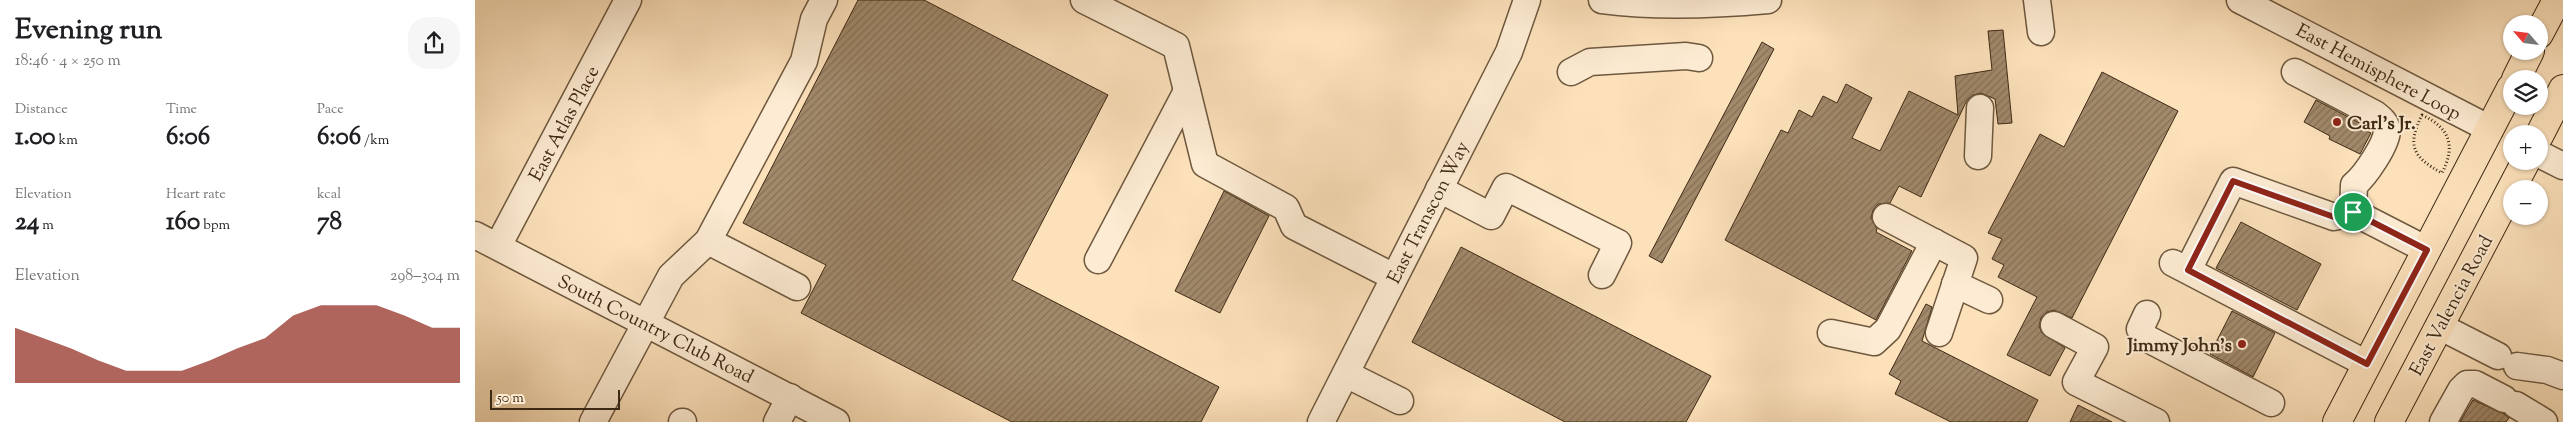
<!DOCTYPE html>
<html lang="en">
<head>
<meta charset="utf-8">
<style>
  :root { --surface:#fff; --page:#f6f6f6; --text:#202124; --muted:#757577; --accent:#8f2418 }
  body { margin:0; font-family:"Sorts Mill Goudy",serif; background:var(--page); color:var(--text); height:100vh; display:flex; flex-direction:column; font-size:19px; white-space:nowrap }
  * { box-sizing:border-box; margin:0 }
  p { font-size:16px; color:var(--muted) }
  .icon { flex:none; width:28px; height:28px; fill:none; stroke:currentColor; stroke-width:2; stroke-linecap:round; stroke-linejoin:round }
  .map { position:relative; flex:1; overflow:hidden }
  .sheet { display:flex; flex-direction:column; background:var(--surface); width:475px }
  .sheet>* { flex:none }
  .needle { width:32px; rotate:298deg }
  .buttons { position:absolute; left:2028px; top:15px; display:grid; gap:10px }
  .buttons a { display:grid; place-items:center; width:45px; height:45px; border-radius:50%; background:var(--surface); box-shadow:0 1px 4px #0004; font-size:25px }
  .scale { position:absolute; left:15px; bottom:12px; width:130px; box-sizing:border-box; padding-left:5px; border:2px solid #3e2a14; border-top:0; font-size:14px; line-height:18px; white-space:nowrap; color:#3e2a14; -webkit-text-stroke:4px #fdecd3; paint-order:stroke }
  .pin { position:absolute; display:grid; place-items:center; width:42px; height:42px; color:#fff; margin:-21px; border:2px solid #fff; border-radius:50%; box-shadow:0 1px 5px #0007 }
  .round { display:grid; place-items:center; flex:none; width:52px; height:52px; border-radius:20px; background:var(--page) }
  .overview { display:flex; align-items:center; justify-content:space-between; height:85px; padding:0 15px }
  h1 { font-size:28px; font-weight:800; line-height:38px }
  .stats { display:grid; grid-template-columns:repeat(3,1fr); gap:8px; height:85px; padding:5px 15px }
  .stats div { display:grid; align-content:center }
  .stats b { font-size:25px; font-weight:800 }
  .stats small { font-size:14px; font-weight:400 }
  .stats p { font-size:14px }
  .chart { height:140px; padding:10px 15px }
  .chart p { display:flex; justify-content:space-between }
  .chart svg { width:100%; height:90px; margin-top:5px; fill:var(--accent); opacity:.7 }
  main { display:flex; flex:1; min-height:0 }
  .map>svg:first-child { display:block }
</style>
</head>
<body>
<main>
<section class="sheet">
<div class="overview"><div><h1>Evening run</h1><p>18:46 · 4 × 250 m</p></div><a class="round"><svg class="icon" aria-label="share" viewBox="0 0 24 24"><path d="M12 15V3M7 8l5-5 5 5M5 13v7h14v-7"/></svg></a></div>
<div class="stats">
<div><p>Distance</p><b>1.00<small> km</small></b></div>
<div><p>Time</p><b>6:06</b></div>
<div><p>Pace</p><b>6:06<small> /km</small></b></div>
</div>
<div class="stats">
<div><p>Elevation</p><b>24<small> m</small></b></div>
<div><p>Heart rate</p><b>160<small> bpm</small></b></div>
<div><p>kcal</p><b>78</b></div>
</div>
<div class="chart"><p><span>Elevation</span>298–304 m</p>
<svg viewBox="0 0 160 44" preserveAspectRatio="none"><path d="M0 44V17L10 22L20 27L30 33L40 38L50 38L60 38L70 33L80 27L90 22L100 11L110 6L120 6L130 6L140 11L150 17L160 17V44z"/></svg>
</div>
</section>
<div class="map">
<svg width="2088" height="422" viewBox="0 0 2088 422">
  <defs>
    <pattern id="building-hatch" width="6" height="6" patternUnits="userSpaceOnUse" patternTransform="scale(1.25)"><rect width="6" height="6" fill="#a1896b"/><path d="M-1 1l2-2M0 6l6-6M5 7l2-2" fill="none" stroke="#857057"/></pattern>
  </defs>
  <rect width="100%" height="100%" fill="#fce1bb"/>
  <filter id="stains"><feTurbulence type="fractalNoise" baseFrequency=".004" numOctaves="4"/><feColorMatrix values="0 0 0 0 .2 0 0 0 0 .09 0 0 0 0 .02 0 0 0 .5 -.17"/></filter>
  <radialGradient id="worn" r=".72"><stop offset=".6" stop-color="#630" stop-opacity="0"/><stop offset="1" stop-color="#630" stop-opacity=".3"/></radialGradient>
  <!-- building -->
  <g fill="url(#building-hatch)" stroke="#3e2a14">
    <polygon points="383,0 449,0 633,95 537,280 744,387 726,422 537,422 326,313 351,265 268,223"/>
    <polygon points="1528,30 1537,123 1523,124 1520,99 1506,93 1498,95 1492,100 1446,197 1424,186 1415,203 1403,204 1398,210 1396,218 1402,229 1401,232 1437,251 1401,320 1250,240 1306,130 1313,133 1324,110 1337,117 1348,96 1362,103 1371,84 1397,98 1377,138 1405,151 1434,91 1483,115 1480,76 1517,70 1513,31"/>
    <polygon points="1287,42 1299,49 1187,263 1174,256"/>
    <polygon points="1627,72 1703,111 1597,318 1579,310 1572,312 1566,318 1564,326 1567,333 1590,348 1575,376 1532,355 1562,297 1523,277 1529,265 1517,259 1527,239 1513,233 1565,134 1589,147"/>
    <polygon points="1841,100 1894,128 1892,131 1896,133 1885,154 1854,139 1855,136 1829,122"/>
    <polygon points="749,191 794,216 745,313 700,291"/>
    <polygon points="1766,222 1846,264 1822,310 1741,268"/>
    <polygon points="986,247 1236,376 1211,422 1090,422 937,342"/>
    <polygon points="1451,304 1457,307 1447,341 1563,400 1552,422 1476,422 1420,394 1426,381 1414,374"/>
    <polygon points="1757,311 1800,333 1778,377 1735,354"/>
    <polygon points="1998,400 2029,414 2034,418 2031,422 1985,422"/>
    <polygon points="1603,405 1637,422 1595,422"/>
  </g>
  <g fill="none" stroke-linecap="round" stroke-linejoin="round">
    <defs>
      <g id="minor">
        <polyline points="609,0 701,46 730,164 811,208 819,226 919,277"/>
        <path d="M 1127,0 C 1182,7 1238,5 1293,0"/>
        <polyline points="1562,0 1566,32"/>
        <polyline points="1765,0 2015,129"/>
        <polyline points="1096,72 1115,62 1211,56 1224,58"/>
        <path d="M 1820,72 L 1900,114 C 1905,118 1911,122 1912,130 C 1912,144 1890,176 1879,185 L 1878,212 L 1952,250"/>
        <polyline points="2064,154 2088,166"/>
        <polyline points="1503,156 1505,108"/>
        <polyline points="964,189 1016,216 1031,187 1143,243 1127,275"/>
        <polyline points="1411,217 1489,258 1464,333"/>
        <polyline points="0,235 361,422"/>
        <polyline points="233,241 322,287"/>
        <polyline points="23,246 153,0"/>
        <polyline points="623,260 712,91"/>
        <polyline points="1698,263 1892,364"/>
        <polyline points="1713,270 1758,181 1859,217 1878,212"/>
        <polyline points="1480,284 1514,300"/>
        <polyline points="1672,314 1665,329 1671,338 1796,403"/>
        <polyline points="1579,325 1620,347 1601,382 1681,422"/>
        <polyline points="1964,326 2023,356"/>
        <polyline points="1356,333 1399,342 1413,329 1459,242"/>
        <polyline points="2042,366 2072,370 2088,376"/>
        <polyline points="871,374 925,401"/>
        <polyline points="2041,405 2069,422"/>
        <polyline points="118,422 196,276 233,241 329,61 339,19 349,0"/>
        <polyline points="207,422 208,422"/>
        <polyline points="302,422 315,397"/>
        <polyline points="846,422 1034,52 1052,0"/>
        <polyline points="1968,422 1986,390 1992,384 2000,384 2029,399"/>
      </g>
      <g id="major">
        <polyline points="2064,34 2082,0"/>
        <polyline points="2041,79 2055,51"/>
        <polyline points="2064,136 2088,89"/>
        <polyline points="1862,422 2036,88"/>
        <polyline points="1914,422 2051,161"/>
      </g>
    </defs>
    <!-- minor casing -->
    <use href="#minor" stroke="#6e583e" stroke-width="29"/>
    <!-- major casing -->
    <use href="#major" stroke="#3e2a14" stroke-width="30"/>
    <!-- path -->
    <path stroke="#3e2a14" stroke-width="3" stroke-dasharray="1 2.5" stroke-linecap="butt" d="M 1947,115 C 1975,128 1981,146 1967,173 C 1937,157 1932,145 1947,115 Z"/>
    <!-- minor -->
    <use href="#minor" stroke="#fdecd3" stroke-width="26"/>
    <!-- major -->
    <use href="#major" stroke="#fce1bb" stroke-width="28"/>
  </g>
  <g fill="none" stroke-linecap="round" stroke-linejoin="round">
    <defs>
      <polygon id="route" points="1758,181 1859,217 1878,212 1952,250 1892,364 1713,270"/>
    </defs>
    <!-- route casing -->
    <use href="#route" stroke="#fff" stroke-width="10"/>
    <!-- route -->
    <use href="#route" stroke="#8f2418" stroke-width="6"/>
  </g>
  <!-- markers -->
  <g fill="#8f2418" stroke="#fdecd3" stroke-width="2">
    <circle cx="1862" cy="122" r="5"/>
    <circle cx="1767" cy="344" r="5"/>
  </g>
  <g text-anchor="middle" stroke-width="4" stroke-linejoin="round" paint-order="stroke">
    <!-- street labels -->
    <g font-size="19" fill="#3e2a14" stroke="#fdecd3">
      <text transform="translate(1904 71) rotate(28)" y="7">East Hemisphere Loop</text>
      <text transform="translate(88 123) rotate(-62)" y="7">East Atlas Place</text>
      <text transform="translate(952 212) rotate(-63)" y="7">East Transcon Way</text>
      <text transform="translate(1975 305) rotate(-62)" y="7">East Valencia Road</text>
      <text transform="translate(181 328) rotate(27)" y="7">South Country Club Road</text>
    </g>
    <!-- poi labels -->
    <g font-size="19" font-weight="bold" fill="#3e2a14" stroke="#fdecd3" text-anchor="start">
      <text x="1872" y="129">Carl's Jr.</text>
      <text x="1757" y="351" text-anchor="end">Jimmy John's</text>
    </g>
  </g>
  <rect width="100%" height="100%" filter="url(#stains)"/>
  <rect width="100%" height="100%" fill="url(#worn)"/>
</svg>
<div class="buttons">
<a><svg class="needle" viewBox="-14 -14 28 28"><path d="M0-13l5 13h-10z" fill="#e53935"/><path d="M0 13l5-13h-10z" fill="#757577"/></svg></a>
<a><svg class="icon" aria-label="layers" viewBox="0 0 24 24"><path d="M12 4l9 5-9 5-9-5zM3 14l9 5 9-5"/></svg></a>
<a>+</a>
<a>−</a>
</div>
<div class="scale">50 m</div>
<div class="pin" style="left:1878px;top:212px;background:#1e9e55"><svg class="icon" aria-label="arrive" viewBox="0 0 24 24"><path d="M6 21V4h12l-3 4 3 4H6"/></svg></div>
</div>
</main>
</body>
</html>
